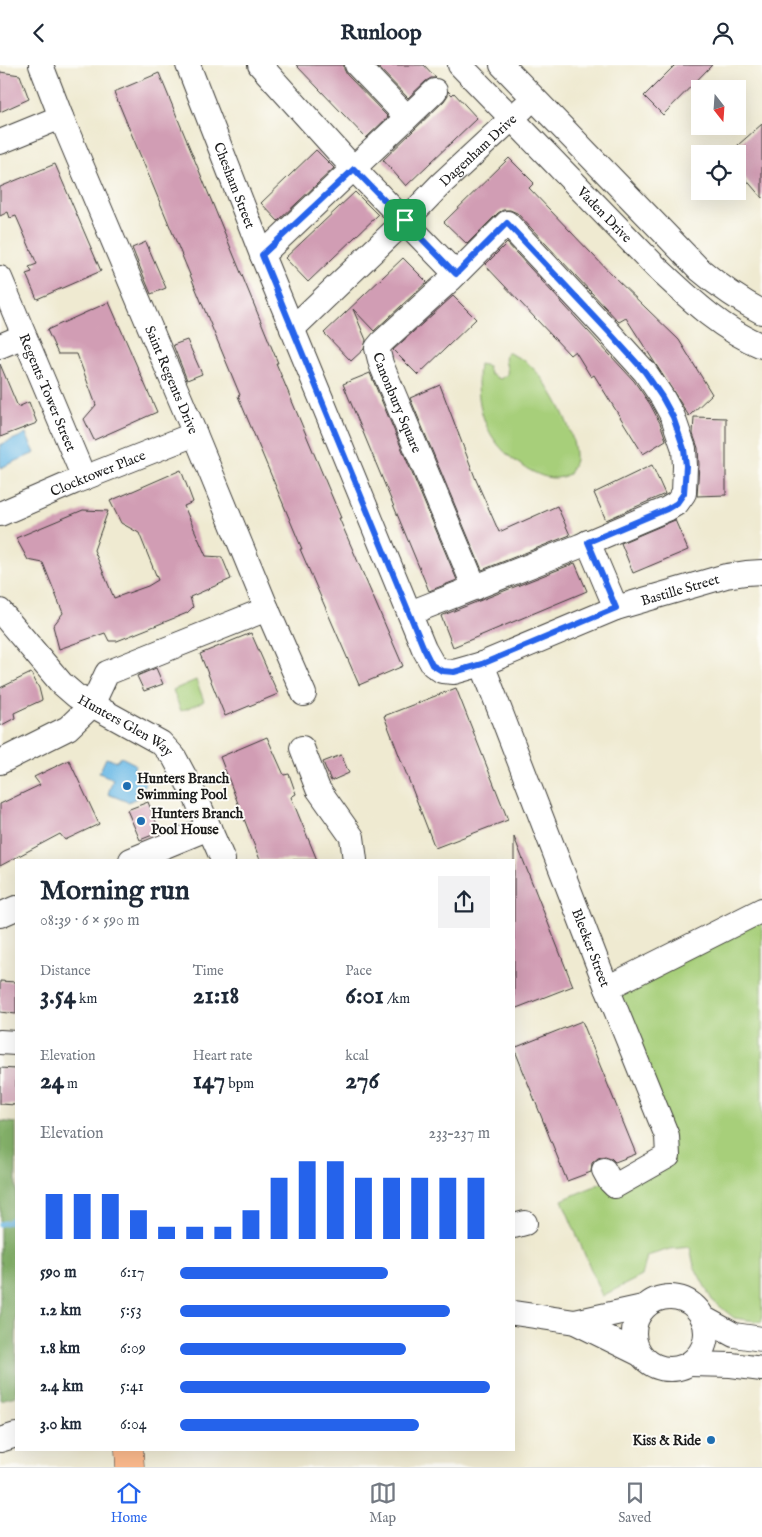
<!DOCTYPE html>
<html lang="en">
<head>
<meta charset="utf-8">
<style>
  :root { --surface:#fff; --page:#f2f2f3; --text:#1f2937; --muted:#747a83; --line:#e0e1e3; --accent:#2563eb }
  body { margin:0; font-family:"IM FELL English",serif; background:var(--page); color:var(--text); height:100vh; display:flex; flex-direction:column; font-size:19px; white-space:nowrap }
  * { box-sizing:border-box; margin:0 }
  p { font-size:16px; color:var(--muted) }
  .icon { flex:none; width:28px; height:28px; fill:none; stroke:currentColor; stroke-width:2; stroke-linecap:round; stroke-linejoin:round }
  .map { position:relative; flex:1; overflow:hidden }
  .side { position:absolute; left:15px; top:794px; width:500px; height:592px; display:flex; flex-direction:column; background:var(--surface); border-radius:0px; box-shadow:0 5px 20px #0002 }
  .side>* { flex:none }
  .needle { width:32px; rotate:163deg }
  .buttons { position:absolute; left:691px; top:15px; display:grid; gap:10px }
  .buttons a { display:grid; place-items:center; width:55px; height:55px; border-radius:0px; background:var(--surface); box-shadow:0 5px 20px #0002; font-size:25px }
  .pin { position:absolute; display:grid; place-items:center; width:42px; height:42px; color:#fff; margin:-21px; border-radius:10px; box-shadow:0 2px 8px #0006 }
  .round { display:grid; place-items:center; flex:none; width:52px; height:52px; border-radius:0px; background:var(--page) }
  .headline { display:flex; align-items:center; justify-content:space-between; height:85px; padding:0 25px }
  h1 { font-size:28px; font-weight:700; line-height:38px }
  .stats { display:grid; grid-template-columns:repeat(3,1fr); gap:8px; height:85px; padding:5px 25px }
  .stats div { display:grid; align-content:center }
  .stats b { font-size:25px; font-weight:700 }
  .stats small { font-size:14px; font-weight:400 }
  .stats p { font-size:14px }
  .chart { height:140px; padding:10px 25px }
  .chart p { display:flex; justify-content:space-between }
  .chart svg { width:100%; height:90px; margin-top:5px; stroke:var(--accent); stroke-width:6 }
  ul { padding:0 25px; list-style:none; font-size:16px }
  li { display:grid; grid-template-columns:80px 60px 1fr; align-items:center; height:38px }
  li i { height:12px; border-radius:6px; background:var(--accent) }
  header { display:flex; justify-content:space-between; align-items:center; height:65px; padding:0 25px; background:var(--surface); font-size:22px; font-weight:700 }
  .tabs { display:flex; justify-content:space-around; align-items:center; height:70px; border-top:1px solid var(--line); background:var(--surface); font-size:14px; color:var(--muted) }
  .tabs a { display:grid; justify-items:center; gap:2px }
  .tabs .current { color:var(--accent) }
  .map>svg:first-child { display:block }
</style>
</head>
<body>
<header><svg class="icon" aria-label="back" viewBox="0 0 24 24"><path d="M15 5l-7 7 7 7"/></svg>Runloop<svg class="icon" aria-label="person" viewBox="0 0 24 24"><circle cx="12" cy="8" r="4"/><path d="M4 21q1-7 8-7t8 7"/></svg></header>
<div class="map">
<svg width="762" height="1402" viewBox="0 0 762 1402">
  <rect width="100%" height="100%" fill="#fdfcf7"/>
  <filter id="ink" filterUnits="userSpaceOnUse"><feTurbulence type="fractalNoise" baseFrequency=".02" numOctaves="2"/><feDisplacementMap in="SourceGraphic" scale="10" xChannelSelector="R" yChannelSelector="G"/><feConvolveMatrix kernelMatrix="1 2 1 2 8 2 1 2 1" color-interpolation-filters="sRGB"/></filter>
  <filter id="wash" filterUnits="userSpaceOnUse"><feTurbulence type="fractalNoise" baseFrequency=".0096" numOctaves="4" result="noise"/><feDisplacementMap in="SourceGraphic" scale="20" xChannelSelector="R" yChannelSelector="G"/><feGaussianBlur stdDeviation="1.12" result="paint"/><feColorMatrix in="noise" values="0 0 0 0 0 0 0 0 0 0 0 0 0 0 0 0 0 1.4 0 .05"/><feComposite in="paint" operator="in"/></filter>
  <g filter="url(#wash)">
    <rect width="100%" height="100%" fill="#efead1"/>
    <!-- green -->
    <g fill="#a7cf7a" stroke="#62764b">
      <path d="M 507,287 C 513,290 520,293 525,296 C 548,313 577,366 575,395 C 574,399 571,405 569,409 C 557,416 545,413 533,407 C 488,384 474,347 479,299 L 488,301 L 490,309 L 500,314 L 507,310 C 509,302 502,295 507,287 Z"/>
      <polygon points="196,615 204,636 181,646 173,625"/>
      <polygon points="762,846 762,1257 734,1253 712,1235 694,1201 690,1182 670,1184 647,1191 642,1211 602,1231 562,1135 672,1088 607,923"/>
    </g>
    <!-- forest -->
    <polygon fill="#85b26a" stroke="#506743" points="0,1056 16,1058 16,1331 0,1335"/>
    <!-- water -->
    <g fill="#6cbae6" stroke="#446b81">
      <polygon points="26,369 35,388 0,403 0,380"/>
      <polygon points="121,692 135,699 134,705 148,711 139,732 128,737 108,729 113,714 99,708 106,693 116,696"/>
    </g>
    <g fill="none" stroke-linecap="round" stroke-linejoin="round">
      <!-- stream -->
      <polyline stroke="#6cbae6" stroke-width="5" points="0,1159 9,1157 16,1151"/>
    </g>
    <g id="blocks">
      <!-- building -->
      <g fill="#d19db4">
        <polygon points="296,0 344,0 344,4 347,10 388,52 366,73"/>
        <polygon points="376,0 424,0 436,13 431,13 426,16 408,33"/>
        <polygon points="675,0 712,0 663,50 644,31"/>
        <polygon points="0,7 20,10 29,34 0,47"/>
        <polygon points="159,8 278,298 276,298 341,453 339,453 403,601 359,620 300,484 302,484 238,331 240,330 114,27"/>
        <polygon points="448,26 452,30 454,28 477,53 406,121 383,95 444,36 448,30"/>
        <polygon points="762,59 762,133 738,105 738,80"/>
        <polygon points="316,85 334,103 278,156 261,138"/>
        <polygon points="509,93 534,118 529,123 613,211 679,275 712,329 689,351 626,253 619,257 517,148 510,145 503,145 498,148 467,179 444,157"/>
        <polygon points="55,99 101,206 37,234 26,209 32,207 29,202 37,199 16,151 10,153 8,147 0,151 0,122"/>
        <polygon points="355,127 378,150 308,217 285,193"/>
        <polygon points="146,177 166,223 151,229 132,183"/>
        <polygon points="507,178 634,316 650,339 660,358 666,375 643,389 594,310 591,312 575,286 570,290 485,200"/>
        <polygon points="403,193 427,217 374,266 353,244 366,275 364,284 351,296 324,268"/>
        <polygon points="453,231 476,254 418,310 393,285"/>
        <polygon points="109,237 157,347 94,375 84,354 96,340 77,289 58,289 47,265"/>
        <polygon points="187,275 202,309 187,315 173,280"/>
        <polygon points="0,299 18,342 29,337 37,358 0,372"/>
        <polygon points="370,308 457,515 429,526 343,319"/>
        <polygon points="440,320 476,415 499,467 557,441 570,470 482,505 410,333"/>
        <polygon points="694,352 726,353 726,430 697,431 699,400 698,383 693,369"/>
        <polygon points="652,400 665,429 606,455 594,428"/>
        <polygon points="181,405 193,437 184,441 206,491 222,492 231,514 190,532 193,542 187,548 117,576 109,576 105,568 59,584 53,561 63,548 43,498 28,495 16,473 83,445 108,446 94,485 114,533 148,521 158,515 139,468 121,458 110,436"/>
        <polygon points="675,455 688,485 633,508 621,478"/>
        <polygon points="575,498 587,526 453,582 441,551"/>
        <polygon points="251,568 278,629 225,651 200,589"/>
        <polygon points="156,603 163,619 144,626 137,611"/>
        <polygon points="31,608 39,623 42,635 14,648 15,653 0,661 0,623"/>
        <polygon points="456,623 508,755 435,783 384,651"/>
        <polygon points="267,672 284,710 289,709 296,729 291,732 317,795 260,795 220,692"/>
        <polygon points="341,690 349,708 331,716 323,697"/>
        <polygon points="69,695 99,759 65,775 60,769 0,801 0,739 40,720 34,712"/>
        <polygon points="148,737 160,767 140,775 127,745"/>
        <polygon points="514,772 573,921 514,944"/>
        <polygon points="0,916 16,917 16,949 0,947"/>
        <polygon points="582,956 636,1089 615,1097 611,1093 605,1091 598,1093 592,1098 591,1107 567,1116 514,983"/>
        <polygon points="0,1003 16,1004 16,1040 0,1039"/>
      </g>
    </g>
  </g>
  <g filter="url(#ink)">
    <use href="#blocks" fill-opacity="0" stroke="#3c3b37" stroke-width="1"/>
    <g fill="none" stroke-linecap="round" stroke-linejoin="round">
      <defs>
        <g id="minor">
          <path id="s1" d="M 41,0 L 61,52 L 195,369 L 267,544 L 304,629"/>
          <path id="s2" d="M 188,0 L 262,190 L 424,584 L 433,600 L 442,606 L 454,607 L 482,599 L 616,543 L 726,511 L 746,508 L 762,507"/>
          <polyline points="260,0 354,104 456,209"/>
          <polyline points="357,0 407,52"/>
          <path id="s3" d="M 460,0 L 656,202 C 689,233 719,263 762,281"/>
          <path d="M 502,0 L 699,204 C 719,221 739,235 762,247"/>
          <polyline points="0,77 61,52"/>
          <polyline points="262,190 435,26"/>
          <path id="s4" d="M 0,213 L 84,413"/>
          <path id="s5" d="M 292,264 L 413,148 L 441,119 L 523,43"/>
          <polyline points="0,281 24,271"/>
          <path id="s6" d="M 0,449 L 74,417 L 195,369"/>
          <polyline points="588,477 616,543"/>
          <path id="s7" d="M 0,546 L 61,618 L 76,631 L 161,678 L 174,692 L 196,733 L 223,795"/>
          <path id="s8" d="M 410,548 L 580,481 L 667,444 L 677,438 L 684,428 L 685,401 L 684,384 L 673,352 L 662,332 L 645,307 L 608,266 L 507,158 L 450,215 L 382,277 L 377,283 L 381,299 L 475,523"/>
          <path id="s9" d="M 482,599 L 607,923 L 667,1071 L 668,1091 L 615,1121 L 610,1116 L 604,1105"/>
          <polyline points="302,683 318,724 352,772 355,795"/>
          <polyline points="0,697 68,663 92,640 107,608 267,544"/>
          <polyline points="131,795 209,763"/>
          <polyline points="0,850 16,843"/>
          <polyline points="607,923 762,845"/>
          <polyline points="0,977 16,978"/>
          <polyline points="514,1161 525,1158"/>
          <circle cx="670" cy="1268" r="36"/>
          <polyline points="514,1248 575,1257 640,1289"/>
          <polyline points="703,1253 734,1270 762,1274"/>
          <polyline points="575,1257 643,1242"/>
          <polyline points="690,1299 731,1300 762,1304"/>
          <polyline points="0,1375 16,1370"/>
        </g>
        <polyline id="highway" points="129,1385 130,1402"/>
      </defs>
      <!-- minor casing -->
      <use href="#minor" stroke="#3c3b37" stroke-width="26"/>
      <!-- highway casing -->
      <use href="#highway" stroke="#3c3b37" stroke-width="29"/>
      <!-- minor -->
      <use href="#minor" stroke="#fff" stroke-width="24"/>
      <!-- highway -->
      <use href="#highway" stroke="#fcba8d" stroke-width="28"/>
    </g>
  </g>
  <g fill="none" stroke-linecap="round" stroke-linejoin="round" filter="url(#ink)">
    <defs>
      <polygon id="route" points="354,104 456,209 507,158 608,266 645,307 662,332 673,352 684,384 686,401 684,428 677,438 667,444 588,477 616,543 482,599 454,607 442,606 432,600 424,584 262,190"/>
    </defs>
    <!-- route casing -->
    <use href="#route" stroke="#fff" stroke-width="10"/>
    <!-- route -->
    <use href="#route" stroke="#2563eb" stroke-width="6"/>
  </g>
  <!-- markers -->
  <g fill="#1f6fb2" stroke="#fdfcf7" stroke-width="2">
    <circle cx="127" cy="721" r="5"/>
    <circle cx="141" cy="756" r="5"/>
    <circle cx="711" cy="1375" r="5"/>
  </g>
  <g text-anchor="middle" stroke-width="4" stroke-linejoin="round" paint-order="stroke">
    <!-- street labels -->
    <g font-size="14" fill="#1c1c1c" stroke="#fdfcf7">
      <text dy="5" stroke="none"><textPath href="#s5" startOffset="258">Dagenham Drive</textPath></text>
      <text dy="5" stroke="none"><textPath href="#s2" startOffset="129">Chesham Street</textPath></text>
      <text dy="5" stroke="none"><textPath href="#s3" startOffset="208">Vaden Drive</textPath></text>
      <text dy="5" stroke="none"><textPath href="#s1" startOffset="341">Saint Regents Drive</textPath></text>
      <text dy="5" stroke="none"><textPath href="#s4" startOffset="124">Regents Tower Street</textPath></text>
      <text dy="5" stroke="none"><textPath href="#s8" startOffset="874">Canonbury Square</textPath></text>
      <text dy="5" stroke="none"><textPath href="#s6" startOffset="106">Clocktower Place</textPath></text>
      <text dy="5" stroke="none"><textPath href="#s2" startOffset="912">Bastille Street</textPath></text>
      <text dy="5" stroke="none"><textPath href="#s7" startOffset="172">Hunters Glen Way</textPath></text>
      <text dy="5" stroke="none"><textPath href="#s9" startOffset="304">Bleeker Street</textPath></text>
    </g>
    <!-- poi labels -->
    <g font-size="14" font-weight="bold" fill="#1c1c1c" stroke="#fdfcf7" text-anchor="start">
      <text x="137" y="718">Hunters Branch<tspan x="137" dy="16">Swimming Pool</tspan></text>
      <text x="151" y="753">Hunters Branch<tspan x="151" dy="16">Pool House</tspan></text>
      <text x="701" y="1380" text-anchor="end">Kiss &amp; Ride</text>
    </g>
  </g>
</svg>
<div class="buttons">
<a><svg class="needle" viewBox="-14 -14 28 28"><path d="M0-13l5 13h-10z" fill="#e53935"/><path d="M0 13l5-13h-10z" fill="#747a83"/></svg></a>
<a><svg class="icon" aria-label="locate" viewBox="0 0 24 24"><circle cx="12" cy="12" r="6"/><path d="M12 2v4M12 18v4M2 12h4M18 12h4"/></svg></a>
</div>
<div class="pin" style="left:405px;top:155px;background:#1e9e55"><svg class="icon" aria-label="arrive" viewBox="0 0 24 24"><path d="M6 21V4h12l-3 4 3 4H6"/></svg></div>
<section class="side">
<div class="headline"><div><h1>Morning run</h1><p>08:39 · 6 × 590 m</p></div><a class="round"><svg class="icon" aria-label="share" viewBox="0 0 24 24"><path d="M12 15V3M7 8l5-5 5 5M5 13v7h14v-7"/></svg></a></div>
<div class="stats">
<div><p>Distance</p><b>3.54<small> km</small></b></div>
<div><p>Time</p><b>21:18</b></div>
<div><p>Pace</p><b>6:01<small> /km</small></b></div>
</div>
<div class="stats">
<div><p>Elevation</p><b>24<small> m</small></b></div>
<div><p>Heart rate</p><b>147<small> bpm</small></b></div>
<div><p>kcal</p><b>276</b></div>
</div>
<div class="chart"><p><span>Elevation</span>233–237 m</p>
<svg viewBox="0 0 160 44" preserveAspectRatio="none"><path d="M5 44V22M15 44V22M25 44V22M35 44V30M45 44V38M55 44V38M65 44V38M75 44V30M85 44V14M95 44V6M105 44V6M115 44V14M125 44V14M135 44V14M145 44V14M155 44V14"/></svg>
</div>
<ul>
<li><b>590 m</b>6:17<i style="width:67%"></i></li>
<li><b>1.2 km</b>5:53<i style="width:87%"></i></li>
<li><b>1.8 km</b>6:09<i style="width:73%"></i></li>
<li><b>2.4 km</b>5:41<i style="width:100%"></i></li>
<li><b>3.0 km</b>6:04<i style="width:77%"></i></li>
</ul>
</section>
</div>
<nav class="tabs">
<a class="current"><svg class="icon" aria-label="home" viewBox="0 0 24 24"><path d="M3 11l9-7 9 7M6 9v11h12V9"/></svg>Home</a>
<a><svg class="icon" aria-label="map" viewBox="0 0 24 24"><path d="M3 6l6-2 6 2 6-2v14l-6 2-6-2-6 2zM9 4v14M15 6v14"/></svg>Map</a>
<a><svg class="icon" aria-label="saved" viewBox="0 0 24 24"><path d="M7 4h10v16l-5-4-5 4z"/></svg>Saved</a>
</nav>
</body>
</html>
